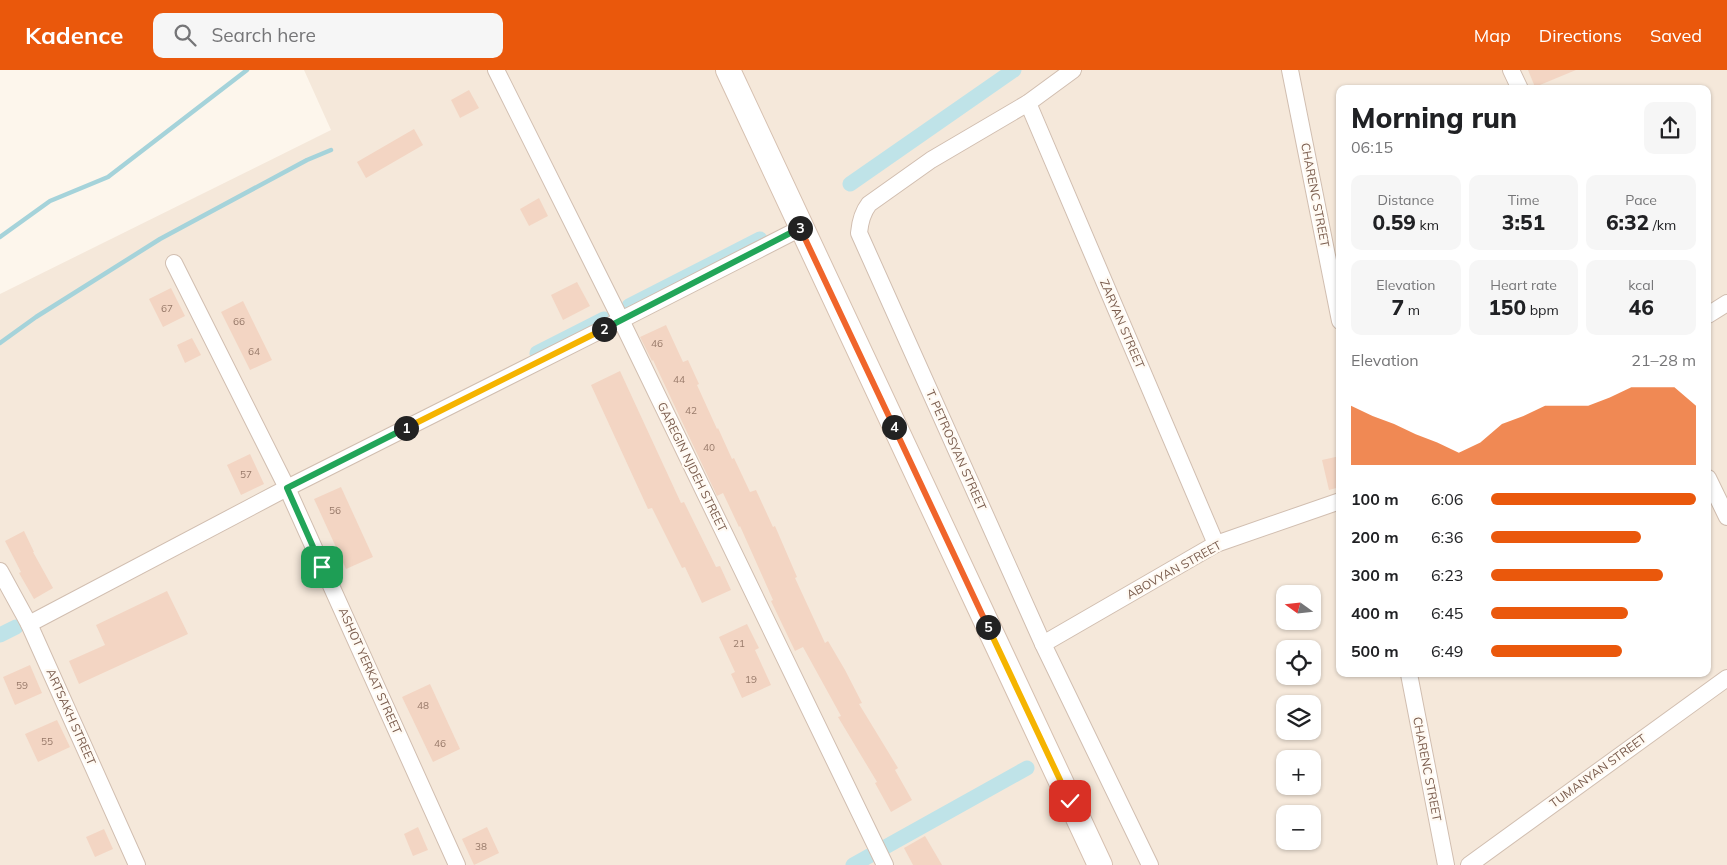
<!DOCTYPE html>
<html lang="en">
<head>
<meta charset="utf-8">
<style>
  :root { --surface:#fff; --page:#f6f6f6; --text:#202124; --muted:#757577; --accent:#ea580c }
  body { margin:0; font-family:Mulish,sans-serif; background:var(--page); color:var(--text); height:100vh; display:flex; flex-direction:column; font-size:19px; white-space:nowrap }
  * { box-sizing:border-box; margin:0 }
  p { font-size:16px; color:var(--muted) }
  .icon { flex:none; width:28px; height:28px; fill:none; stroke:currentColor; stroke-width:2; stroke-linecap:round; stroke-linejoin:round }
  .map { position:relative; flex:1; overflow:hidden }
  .details { position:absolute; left:1336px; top:15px; width:375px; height:592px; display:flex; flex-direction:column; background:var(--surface); border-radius:10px; box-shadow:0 1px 4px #0004 }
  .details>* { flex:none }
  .needle { width:32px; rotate:285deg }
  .fabs { position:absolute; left:1276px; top:515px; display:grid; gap:10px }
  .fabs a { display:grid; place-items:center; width:45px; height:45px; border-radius:10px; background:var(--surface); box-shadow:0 1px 4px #0004; font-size:25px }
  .pin { position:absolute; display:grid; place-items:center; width:42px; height:42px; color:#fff; margin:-21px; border-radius:10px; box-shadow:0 2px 8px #0006 }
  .km { position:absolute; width:25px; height:25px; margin:-12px; border-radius:50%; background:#222; color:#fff; font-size:14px; line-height:25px; text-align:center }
  .round { display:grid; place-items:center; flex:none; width:52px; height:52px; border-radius:10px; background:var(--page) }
  .summary { display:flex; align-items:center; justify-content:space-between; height:85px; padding:0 15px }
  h1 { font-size:28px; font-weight:800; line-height:38px }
  .stats { display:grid; grid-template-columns:repeat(3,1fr); gap:8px; height:85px; padding:5px 15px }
  .stats div { display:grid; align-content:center; border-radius:10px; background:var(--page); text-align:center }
  .stats b { font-size:21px; font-weight:800 }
  .stats small { font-size:14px; font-weight:400 }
  .stats p { font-size:14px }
  .chart { height:140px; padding:10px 15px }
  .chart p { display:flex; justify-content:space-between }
  .chart svg { width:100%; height:90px; margin-top:5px; fill:var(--accent); opacity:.7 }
  ul { padding:0 15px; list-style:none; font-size:16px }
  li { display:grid; grid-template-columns:80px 60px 1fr; align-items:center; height:38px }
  li i { height:12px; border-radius:6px; background:var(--accent) }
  header { display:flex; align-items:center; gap:30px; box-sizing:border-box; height:70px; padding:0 25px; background:var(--accent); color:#fff }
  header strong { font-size:24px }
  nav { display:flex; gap:28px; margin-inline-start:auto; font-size:18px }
  .search { width:350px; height:45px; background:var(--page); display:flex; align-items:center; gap:12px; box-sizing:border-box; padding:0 18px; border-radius:10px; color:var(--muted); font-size:19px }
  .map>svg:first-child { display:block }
</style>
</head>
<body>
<header>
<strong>Kadence</strong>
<div class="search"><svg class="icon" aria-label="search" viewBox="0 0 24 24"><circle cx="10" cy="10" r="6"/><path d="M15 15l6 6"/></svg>Search here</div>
<nav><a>Map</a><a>Directions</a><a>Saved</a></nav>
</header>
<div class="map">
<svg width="1727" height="795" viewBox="0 0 1727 795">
  <rect width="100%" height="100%" fill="#fdf6ec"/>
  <!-- residential -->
  <path fill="#f5e8da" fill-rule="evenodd" d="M 304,0 L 1727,0 L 1727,795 L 0,795 L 0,224 L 331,60 ZM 1340,19 L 1708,19 L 1708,604 L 1340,604 ZM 1285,524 L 1312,524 L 1312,551 L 1285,551 ZM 1285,579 L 1312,579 L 1312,606 L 1285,606 ZM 1285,634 L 1312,634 L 1312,661 L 1285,661 ZM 1285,689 L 1312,689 L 1312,716 L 1285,716 ZM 1285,744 L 1312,744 L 1312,771 L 1285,771 Z"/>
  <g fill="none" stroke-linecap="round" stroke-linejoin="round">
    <!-- stream -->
    <g stroke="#a5d3da" stroke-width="4.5">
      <polyline points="0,167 50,131 108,107 247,0"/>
      <polyline points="0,273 36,247 160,169 307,90 331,80"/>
    </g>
    <!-- canal -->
    <g stroke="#bfe3e8" stroke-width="15">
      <polyline points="850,114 1014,0"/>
      <polyline points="629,236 760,169"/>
      <polyline points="537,283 604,249"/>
      <polyline points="0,565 16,557"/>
      <polyline points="853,795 1027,698"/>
    </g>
  </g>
  <!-- building -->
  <g fill="#f3d5c3">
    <polygon points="1528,0 1576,0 1535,17"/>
    <polygon points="469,20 479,38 460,48 451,30"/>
    <polygon points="414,59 423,75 366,108 357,92"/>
    <polygon points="539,128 548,146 529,156 520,139"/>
    <polygon points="577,212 590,236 563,250 551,225"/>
    <polygon points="171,218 185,246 163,257 149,229"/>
    <polygon points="243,231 272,290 250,300 221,242"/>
    <polygon points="666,255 683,292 688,290 699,314 697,315 717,359 718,358 732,389 734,388 750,422 756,420 773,457 775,456 797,507 795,508 825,573 828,571 845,600 862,633 859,634 898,698 895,700 912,730 891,742 875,713 877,712 838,647 841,646 803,577 795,581 771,531 773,530 740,456 739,457 723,423 717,426 653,290 652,291 640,267"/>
    <polygon points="192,268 201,285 185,293 177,275"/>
    <polygon points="620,301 681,433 684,432 716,497 720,496 731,520 702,533 685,497 682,498 652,438 648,439 591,315"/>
    <polygon points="250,384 264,414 241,425 227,395"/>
    <polygon points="1340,386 1340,417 1329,420 1322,390"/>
    <polygon points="341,417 373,487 346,499 314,429"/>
    <polygon points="24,461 34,482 33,482 53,518 34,529 19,503 21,502 5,471"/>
    <polygon points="167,521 188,564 79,614 69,591 105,575 96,555"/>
    <polygon points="747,554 759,578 755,580 771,615 742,628 731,604 735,602 719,567"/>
    <polygon points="30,595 42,623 15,635 3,607"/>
    <polygon points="430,614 460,679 433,692 402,627"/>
    <polygon points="57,650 70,677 38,692 25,664"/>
    <polygon points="418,757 428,780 413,786 404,764"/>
    <polygon points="487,757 499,783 474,795 462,769"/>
    <polygon points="104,759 113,779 95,787 86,767"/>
    <polygon points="925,766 942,795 913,795 904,778"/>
  </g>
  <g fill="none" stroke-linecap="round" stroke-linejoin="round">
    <defs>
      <g id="street">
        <polyline points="496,0 621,250 885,795"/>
        <path d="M 1073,0 L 1028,33 L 931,90 L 869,134 C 862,143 860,152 859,163 L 1043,574 L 1150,795"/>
        <polyline points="1290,0 1340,251"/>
        <polyline points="1511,0 1520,19"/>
        <polyline points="1028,33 1216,474"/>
        <polyline points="174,193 287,418 457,795"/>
        <polyline points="1708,245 1727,233"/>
        <polyline points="1708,408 1727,447"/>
        <polyline points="0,501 29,554 137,795"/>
        <polyline points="29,554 287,418 621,250 801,158"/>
        <polyline points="1043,574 1216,474 1340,431"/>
        <polyline points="1409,604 1446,795"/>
        <polyline points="1469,795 1727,608"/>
      </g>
      <polyline id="secondary" points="728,0 1100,795"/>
    </defs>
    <!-- street casing -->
    <use href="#street" stroke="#d1beb0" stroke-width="18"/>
    <!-- secondary casing -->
    <use href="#secondary" stroke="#d6c0b0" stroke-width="26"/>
    <!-- street -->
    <use href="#street" stroke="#fff" stroke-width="16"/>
    <!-- secondary -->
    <use href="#secondary" stroke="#fff" stroke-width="24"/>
  </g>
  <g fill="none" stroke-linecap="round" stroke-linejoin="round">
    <defs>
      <polyline id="split-1" points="322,497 287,418 406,358"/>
      <polyline id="split-2" points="406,358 604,259"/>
      <polyline id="split-3" points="604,259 800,158"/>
      <polyline id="split-4" points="800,158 894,357"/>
      <polyline id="split-5" points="894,357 988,557"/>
      <polyline id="split-6" points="988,557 1070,731"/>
    </defs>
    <!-- split-1 casing -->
    <use href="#split-1" stroke="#fff" stroke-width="10"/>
    <!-- split-2 casing -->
    <use href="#split-2" stroke="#fff" stroke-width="10"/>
    <!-- split-3 casing -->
    <use href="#split-3" stroke="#fff" stroke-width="10"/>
    <!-- split-4 casing -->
    <use href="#split-4" stroke="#fff" stroke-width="10"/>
    <!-- split-5 casing -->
    <use href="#split-5" stroke="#fff" stroke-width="10"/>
    <!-- split-6 casing -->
    <use href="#split-6" stroke="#fff" stroke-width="10"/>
    <!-- split-1 -->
    <use href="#split-1" stroke="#22a559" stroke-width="6"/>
    <!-- split-2 -->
    <use href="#split-2" stroke="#f5b400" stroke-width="6"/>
    <!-- split-3 -->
    <use href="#split-3" stroke="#22a559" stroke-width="6"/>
    <!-- split-4 -->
    <use href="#split-4" stroke="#f0652b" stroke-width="6"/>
    <!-- split-5 -->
    <use href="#split-5" stroke="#f0652b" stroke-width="6"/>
    <!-- split-6 -->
    <use href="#split-6" stroke="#f5b400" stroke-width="6"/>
  </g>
  <g text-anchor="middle" stroke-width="4.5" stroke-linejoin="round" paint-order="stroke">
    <!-- number labels -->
    <g font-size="10" fill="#987a6a">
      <text x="167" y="242">67</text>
      <text x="239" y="255">66</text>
      <text x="657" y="277">46</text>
      <text x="254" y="285">64</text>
      <text x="679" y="313">44</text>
      <text x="691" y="344">42</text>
      <text x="709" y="381">40</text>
      <text x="246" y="408">57</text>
      <text x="335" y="444">56</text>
      <text x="739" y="577">21</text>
      <text x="751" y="613">19</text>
      <text x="22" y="619">59</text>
      <text x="423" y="639">48</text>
      <text x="47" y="675">55</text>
      <text x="440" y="677">46</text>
      <text x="481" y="780">38</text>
    </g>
    <!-- street labels -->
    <g font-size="12" fill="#7a5c4d" stroke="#fffaf3">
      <text transform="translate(1315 125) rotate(79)" y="4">CHARENC STREET</text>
      <text transform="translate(1122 254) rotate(67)" y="4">ZARYAN STREET</text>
      <text transform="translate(956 380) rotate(66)" y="4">T. PETROSYAN STREET</text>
      <text transform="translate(692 397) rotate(64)" y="4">GAREGIN NJDEH STREET</text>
      <text transform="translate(1174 500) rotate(-29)" y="4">ABOVYAN STREET</text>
      <text transform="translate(370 601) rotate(66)" y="4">ASHOT YERKAT STREET</text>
      <text transform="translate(71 647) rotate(66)" y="4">ARTSAKH STREET</text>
      <text transform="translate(1427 699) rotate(79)" y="4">CHARENC STREET</text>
      <text transform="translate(1598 701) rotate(-36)" y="4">TUMANYAN STREET</text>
    </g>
  </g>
</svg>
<div class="fabs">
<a><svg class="needle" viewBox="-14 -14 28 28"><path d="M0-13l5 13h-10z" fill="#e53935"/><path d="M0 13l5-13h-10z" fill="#757577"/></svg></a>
<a><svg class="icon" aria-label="locate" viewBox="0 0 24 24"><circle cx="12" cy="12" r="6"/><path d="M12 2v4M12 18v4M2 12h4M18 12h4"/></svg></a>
<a><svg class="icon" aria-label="layers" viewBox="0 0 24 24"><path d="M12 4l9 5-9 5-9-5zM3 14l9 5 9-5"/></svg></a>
<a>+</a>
<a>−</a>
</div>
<div class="pin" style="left:322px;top:497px;background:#1e9e55"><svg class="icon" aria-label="arrive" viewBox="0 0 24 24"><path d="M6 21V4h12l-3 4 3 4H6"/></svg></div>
<div class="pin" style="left:1070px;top:731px;background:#d93025"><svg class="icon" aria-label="check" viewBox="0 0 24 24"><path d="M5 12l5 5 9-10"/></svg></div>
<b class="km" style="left:406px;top:358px">1</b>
<b class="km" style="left:604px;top:259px">2</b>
<b class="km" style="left:800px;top:158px">3</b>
<b class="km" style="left:894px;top:357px">4</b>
<b class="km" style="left:988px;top:557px">5</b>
<section class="details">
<div class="summary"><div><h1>Morning run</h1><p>06:15</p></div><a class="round"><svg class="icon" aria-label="share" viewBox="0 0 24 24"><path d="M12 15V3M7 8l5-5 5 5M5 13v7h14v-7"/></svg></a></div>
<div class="stats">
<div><p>Distance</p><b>0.59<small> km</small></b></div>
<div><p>Time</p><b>3:51</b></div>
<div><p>Pace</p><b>6:32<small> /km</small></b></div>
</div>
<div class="stats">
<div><p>Elevation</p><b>7<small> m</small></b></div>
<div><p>Heart rate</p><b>150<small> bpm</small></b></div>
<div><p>kcal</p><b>46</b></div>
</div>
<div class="chart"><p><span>Elevation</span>21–28 m</p>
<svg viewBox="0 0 160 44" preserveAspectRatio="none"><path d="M0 44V15L10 20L20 24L30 29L40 33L50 38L60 33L70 24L80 20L90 15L100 15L110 15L120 11L130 6L140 6L150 6L160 15V44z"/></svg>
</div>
<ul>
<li><b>100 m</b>6:06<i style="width:100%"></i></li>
<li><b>200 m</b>6:36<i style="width:73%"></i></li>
<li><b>300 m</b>6:23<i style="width:84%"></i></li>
<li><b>400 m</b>6:45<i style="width:67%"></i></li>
<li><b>500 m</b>6:49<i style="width:64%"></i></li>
</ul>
</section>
</div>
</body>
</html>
